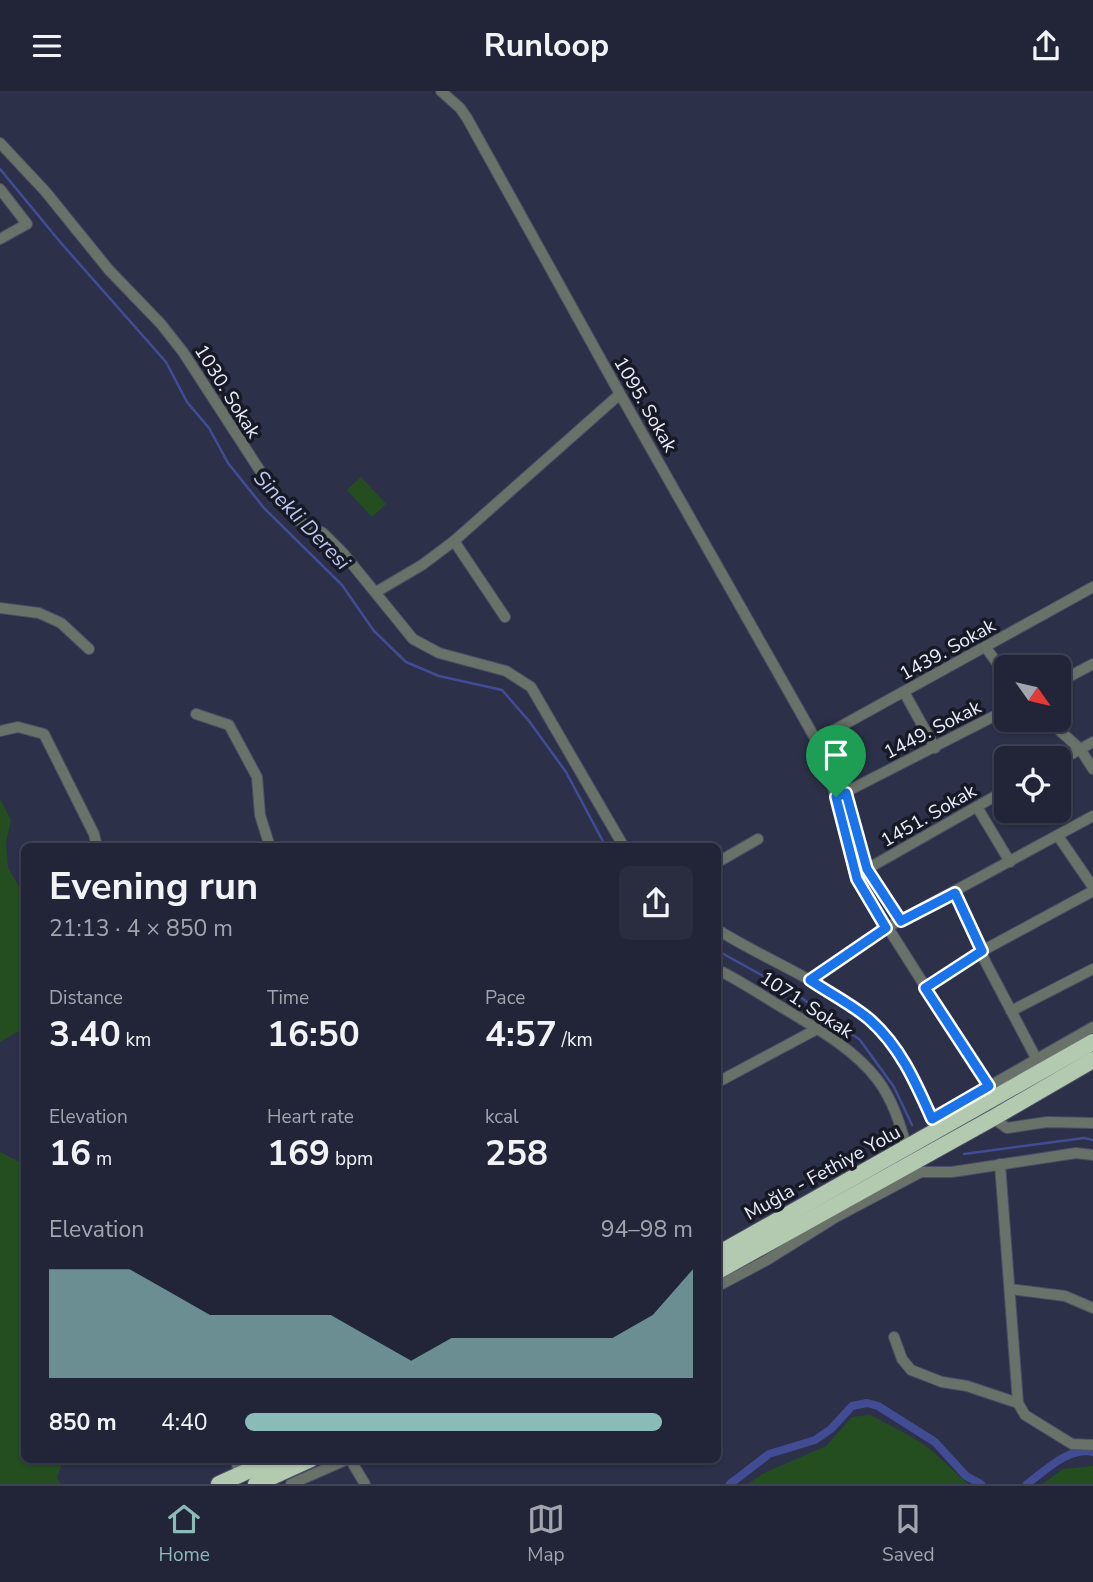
<!DOCTYPE html>
<html lang="en">
<head>
<meta charset="utf-8">
<style>
  :root { --surface:#212537; --page:#292d3f; --text:#f1f3f6; --muted:#a2a5ad; --line:#3e4252; --accent:#8bbbb9 }
  body { margin:0; font-family:"Nunito Sans",sans-serif; background:var(--page); color:var(--text); height:100vh; display:flex; flex-direction:column; font-size:26px; white-space:nowrap }
  * { box-sizing:border-box; margin:0 }
  p { font-size:23px; color:var(--muted) }
  .icon { flex:none; width:38px; height:38px; fill:none; stroke:currentColor; stroke-width:2; stroke-linecap:round; stroke-linejoin:round }
  .map { position:relative; flex:1; overflow:hidden }
  .details { position:absolute; left:21px; top:752px; width:700px; height:620px; display:flex; flex-direction:column; background:var(--surface); border-radius:10px; box-shadow:0 2px 5px #0004,0 0 0 2px var(--line) }
  .details>* { flex:none }
  .needle { width:46px; rotate:124deg }
  .buttons { position:absolute; left:994px; top:564px; display:grid; gap:14px }
  .buttons a { display:grid; place-items:center; width:77px; height:77px; border-radius:10px; background:var(--surface); box-shadow:0 2px 5px #0004,0 0 0 2px var(--line); font-size:35px }
  .pin { position:absolute; display:grid; place-items:center; width:60px; height:60px; color:#fff; margin:-72px -30px; border-radius:50% 50% 50% 0; rotate:-45deg; box-shadow:0 0 7px #0007 }
  .pin .icon { rotate:45deg }
  .round { display:grid; place-items:center; flex:none; width:74px; height:74px; border-radius:10px; background:var(--page) }
  .head { display:flex; align-items:center; justify-content:space-between; height:119px; padding:0 28px }
  h1 { font-size:38px; font-weight:700; line-height:52px }
  .metrics { display:grid; grid-template-columns:repeat(3,1fr); gap:10px; height:119px; padding:7px 28px }
  .metrics div { display:grid; align-content:center }
  .metrics b { font-size:35px; font-weight:700 }
  .metrics small { font-size:19px; font-weight:400 }
  .metrics p { font-size:19px }
  .chart { height:196px; padding:14px 28px }
  .chart p { display:flex; justify-content:space-between }
  .chart svg { width:100%; height:126px; margin-top:7px; fill:var(--accent); opacity:.7 }
  ul { padding:0 28px; list-style:none; font-size:23px }
  li { display:grid; grid-template-columns:112px 84px 1fr; align-items:center; height:52px }
  li i { height:18px; border-radius:9px; background:var(--accent) }
  header { display:flex; justify-content:space-between; align-items:center; height:91px; padding:0 28px; background:var(--surface); font-size:32px; font-weight:700 }
  .dock { display:flex; justify-content:space-around; align-items:center; height:98px; border-top:2px solid var(--line); background:var(--surface); font-size:19px; color:var(--muted) }
  .dock a { display:grid; justify-items:center; gap:4px }
  .dock .selected { color:var(--accent) }
  .map>svg:first-child { display:block }
</style>
</head>
<body>
<header><svg class="icon" aria-label="menu" viewBox="0 0 24 24"><path d="M4 6h16M4 12h16M4 18h16"/></svg>Runloop<svg class="icon" aria-label="share" viewBox="0 0 24 24"><path d="M12 15V3M7 8l5-5 5 5M5 13v7h14v-7"/></svg></header>
<div class="map">
<svg width="1093" height="1393" viewBox="0 0 1093 1393">
  <rect width="100%" height="100%" fill="#2c3149"/>
  <!-- green -->
  <g fill="#244e1f">
    <polygon points="361,386 386,413 372,426 347,399"/>
    <polygon points="0,708 11,729 6,752 8,777 24,804 24,937 0,951"/>
    <polygon points="0,1061 24,1073 24,1368 63,1369 57,1387 61,1393 0,1393"/>
    <path d="M 870,1324 C 889,1334 909,1343 927,1356 C 942,1367 954,1382 969,1393 L 748,1393 L 764,1382 L 826,1355 L 852,1326 Z"/>
    <polygon points="1093,1375 1093,1393 1042,1393 1063,1378"/>
  </g>
  <g fill="none" stroke-linecap="round" stroke-linejoin="round">
    <!-- stream -->
    <g stroke="#414c95" stroke-width="2.5">
      <polyline points="0,78 61,152 166,271 187,311 209,337 228,372 264,417 342,494 374,540 406,571 439,585 502,599 529,630 566,681 606,756"/>
      <polyline points="718,860 796,903 860,949 894,996 912,1034"/>
      <polyline points="964,1063 1084,1047 1093,1049"/>
    </g>
    <!-- canal -->
    <g stroke="#414c95" stroke-width="8">
      <polyline points="730,1393 769,1363 815,1349 831,1338 852,1315 867,1312 878,1315 935,1351 966,1385 981,1393"/>
      <path d="M 1027,1393 C 1046,1379 1068,1356 1093,1361"/>
    </g>
    <defs>
      <g id="minor">
        <polyline points="441,0 460,17 467,27 620,303 816,649 826,670 857,788 996,1007"/>
        <polyline points="0,52 45,100 109,179 161,233 183,261 279,409 299,430 323,442 343,462 413,548 439,562 506,580 531,596 624,756"/>
        <polyline points="0,98 27,133 0,148"/>
        <polyline points="454,450 505,526"/>
        <polyline points="376,501 422,474 454,450 620,303"/>
        <polyline points="0,517 39,522 61,532 89,558"/>
        <polyline points="986,557 1006,584"/>
        <polyline points="1059,591 1093,573"/>
        <polyline points="904,601 935,657"/>
        <polyline points="196,623 229,634 257,686 260,724 270,756"/>
        <polyline points="1047,628 1080,658 1093,678"/>
        <polyline points="0,640 18,636 44,643 94,743 97,756"/>
        <polyline points="816,649 1093,496"/>
        <polyline points="1059,670 1093,651"/>
        <polyline points="846,702 867,778 901,830"/>
        <polyline points="836,706 1006,619"/>
        <polyline points="977,716 1010,771"/>
        <polyline points="1058,745 1093,796"/>
        <polyline points="718,771 758,748"/>
        <polyline points="867,778 1006,699"/>
        <polyline points="955,802 986,872 1036,967"/>
        <path d="M 718,839 C 770,872 846,899 886,945 C 910,972 923,1008 937,1040"/>
        <path d="M 718,879 C 741,890 761,904 783,917 C 816,937 853,957 877,988 C 893,1009 900,1033 907,1057"/>
        <polyline points="810,889 886,837 1093,725"/>
        <polyline points="925,897 982,860 1093,800"/>
        <polyline points="1011,920 1093,878"/>
        <polyline points="718,991 817,938"/>
        <polyline points="993,1027 1007,1037 1047,1031 1093,1032"/>
        <polyline points="932,1028 1093,936"/>
        <polyline points="1000,1073 1018,1312 1025,1324 1072,1353 1093,1354"/>
        <polyline points="915,1081 952,1081 1076,1062 1093,1064"/>
        <polyline points="718,1195 767,1169 836,1126 921,1081"/>
        <polyline points="1010,1198 1065,1205 1093,1217"/>
        <polyline points="894,1246 902,1268 911,1279 942,1291 967,1295 1018,1312"/>
        <polyline points="236,1368 239,1384"/>
        <polyline points="350,1368 365,1393"/>
        <polyline points="291,1393 348,1368"/>
      </g>
      <g id="highway">
        <polyline points="718,1163 1093,951"/>
        <polyline points="718,1180 993,1027 1093,969"/>
        <polyline points="219,1393 274,1368"/>
        <polyline points="256,1393 311,1368"/>
      </g>
    </defs>
    <!-- minor casing -->
    <use href="#minor" stroke="#4a4f66" stroke-width="12"/>
    <!-- highway casing -->
    <use href="#highway" stroke="#4a4f66" stroke-width="18"/>
    <!-- minor -->
    <use href="#minor" stroke="#697268" stroke-width="10"/>
    <!-- highway -->
    <use href="#highway" stroke="#b3c9b0" stroke-width="16"/>
  </g>
  <g fill="none" stroke-linecap="round" stroke-linejoin="round">
    <defs>
      <path id="route" d="M 846,702 L 867,778 L 901,830 L 955,802 L 982,860 L 925,897 L 989,995 L 932,1028 C 916,992 900,955 869,928 C 851,913 829,902 810,889 L 886,837 L 857,788 L 836,706 Z"/>
    </defs>
    <!-- route casing -->
    <use href="#route" stroke="#fff" stroke-width="14"/>
    <!-- route -->
    <use href="#route" stroke="#1a73e8" stroke-width="9"/>
  </g>
  <g text-anchor="middle" stroke-width="7" stroke-linejoin="round" paint-order="stroke">
    <!-- street labels -->
    <g font-size="19" fill="#e9edfd" stroke="#171a25">
      <text transform="translate(228 300) rotate(58)" y="7">1030. Sokak</text>
      <text transform="translate(646 313) rotate(60)" y="7">1095. Sokak</text>
      <text transform="translate(947 558) rotate(-29)" y="7">1439. Sokak</text>
      <text transform="translate(932 638) rotate(-27)" y="7">1449. Sokak</text>
      <text transform="translate(928 724) rotate(-30)" y="7">1451. Sokak</text>
      <text transform="translate(807 913) rotate(33)" y="7">1071. Sokak</text>
      <text transform="translate(822 1081) rotate(-29)" y="7">Muğla - Fethiye Yolu</text>
    </g>
    <!-- water labels -->
    <g font-size="21" font-style="italic" fill="#bdc8f1" stroke="#171a25">
      <text transform="translate(302 429) rotate(46)" y="7">Sinekli Deresi</text>
    </g>
  </g>
</svg>
<div class="buttons">
<a><svg class="needle" viewBox="-14 -14 28 28"><path d="M0-13l5 13h-10z" fill="#e53935"/><path d="M0 13l5-13h-10z" fill="#a2a5ad"/></svg></a>
<a><svg class="icon" aria-label="locate" viewBox="0 0 24 24"><circle cx="12" cy="12" r="6"/><path d="M12 2v4M12 18v4M2 12h4M18 12h4"/></svg></a>
</div>
<div class="pin" style="left:836px;top:706px;background:#1e9e55"><svg class="icon" aria-label="arrive" viewBox="0 0 24 24"><path d="M6 21V4h12l-3 4 3 4H6"/></svg></div>
<section class="details">
<div class="head"><div><h1>Evening run</h1><p>21:13 · 4 × 850 m</p></div><a class="round"><svg class="icon" aria-label="share" viewBox="0 0 24 24"><path d="M12 15V3M7 8l5-5 5 5M5 13v7h14v-7"/></svg></a></div>
<div class="metrics">
<div><p>Distance</p><b>3.40<small> km</small></b></div>
<div><p>Time</p><b>16:50</b></div>
<div><p>Pace</p><b>4:57<small> /km</small></b></div>
</div>
<div class="metrics">
<div><p>Elevation</p><b>16<small> m</small></b></div>
<div><p>Heart rate</p><b>169<small> bpm</small></b></div>
<div><p>kcal</p><b>258</b></div>
</div>
<div class="chart"><p><span>Elevation</span>94–98 m</p>
<svg viewBox="0 0 160 44" preserveAspectRatio="none"><path d="M0 44V6L10 6L20 6L30 14L40 22L50 22L60 22L70 22L80 30L90 38L100 30L110 30L120 30L130 30L140 30L150 22L160 6V44z"/></svg>
</div>
<ul>
<li><b>850 m</b>4:40<i style="width:93%"></i></li>
</ul>
</section>
</div>
<nav class="dock">
<a class="selected"><svg class="icon" aria-label="home" viewBox="0 0 24 24"><path d="M3 11l9-7 9 7M6 9v11h12V9"/></svg>Home</a>
<a><svg class="icon" aria-label="map" viewBox="0 0 24 24"><path d="M3 6l6-2 6 2 6-2v14l-6 2-6-2-6 2zM9 4v14M15 6v14"/></svg>Map</a>
<a><svg class="icon" aria-label="saved" viewBox="0 0 24 24"><path d="M7 4h10v16l-5-4-5 4z"/></svg>Saved</a>
</nav>
</body>
</html>
